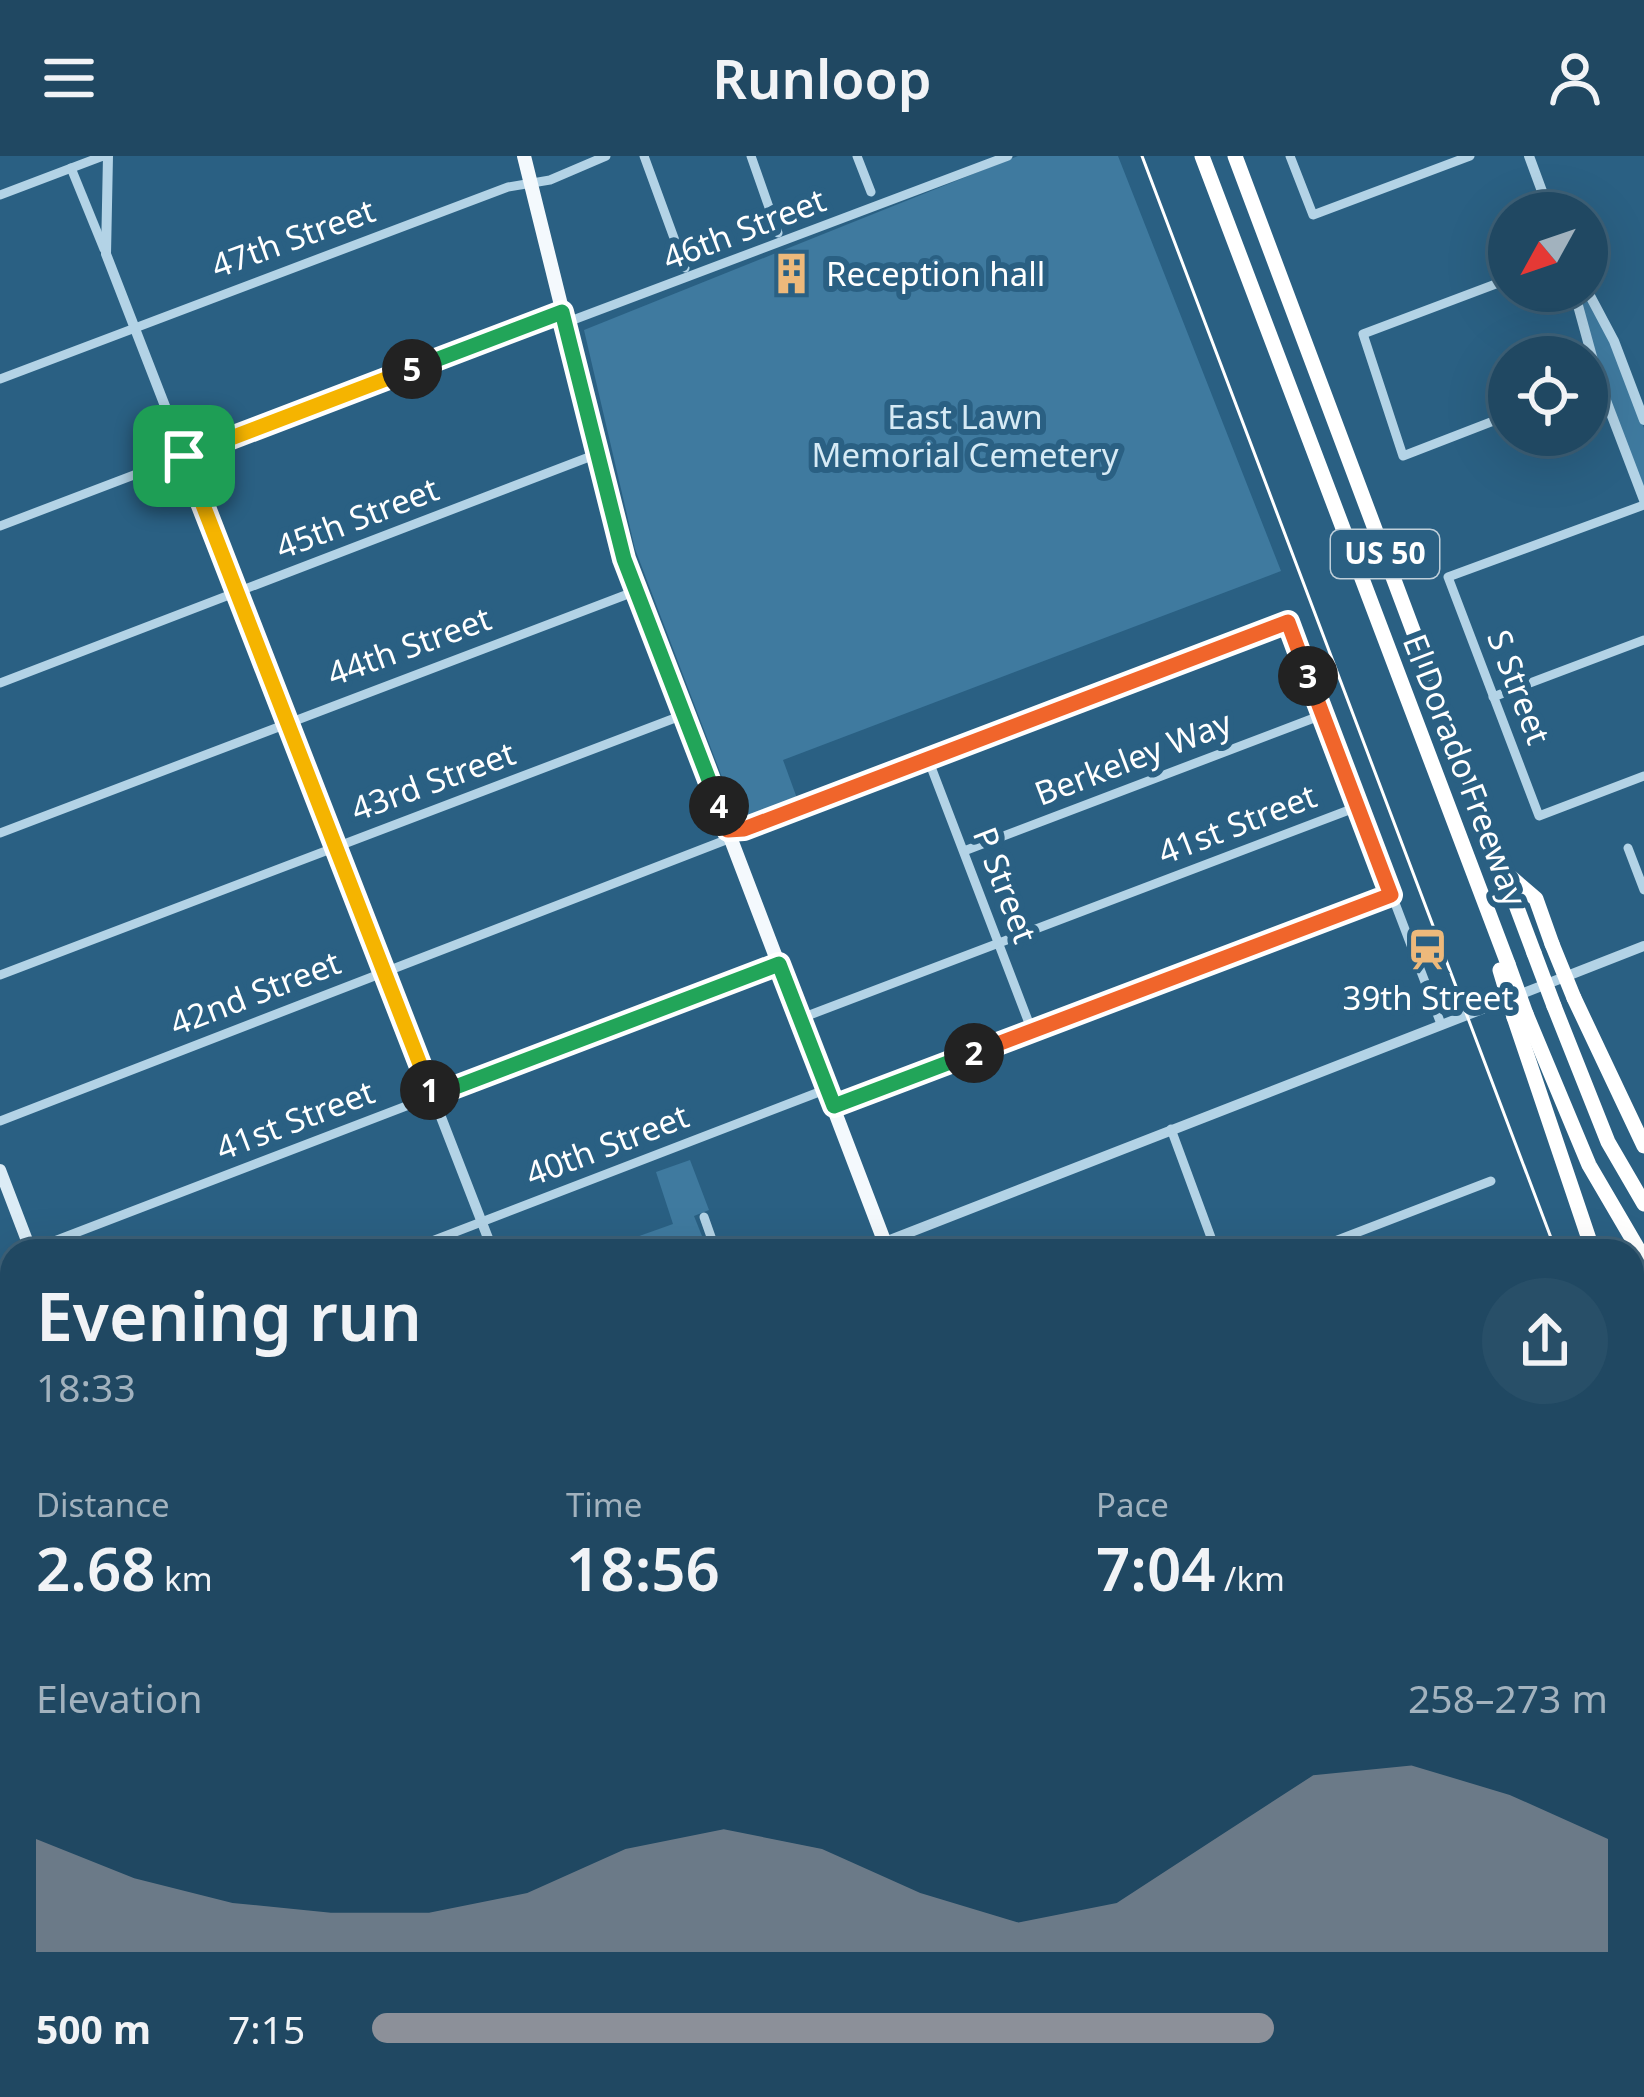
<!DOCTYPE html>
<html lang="en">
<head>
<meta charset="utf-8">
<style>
  :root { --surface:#204862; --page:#284f68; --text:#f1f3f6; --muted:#a2b2be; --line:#3d6077; --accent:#8c9099 }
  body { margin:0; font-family:"Noto Sans",sans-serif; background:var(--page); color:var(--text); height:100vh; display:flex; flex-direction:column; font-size:45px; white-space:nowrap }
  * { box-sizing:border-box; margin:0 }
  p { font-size:39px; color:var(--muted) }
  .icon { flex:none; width:66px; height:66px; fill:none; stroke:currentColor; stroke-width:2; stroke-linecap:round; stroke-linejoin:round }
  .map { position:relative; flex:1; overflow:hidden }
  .side { position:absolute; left:0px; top:1083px; width:1644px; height:858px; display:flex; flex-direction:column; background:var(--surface); border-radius:36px 36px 0 0; box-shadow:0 12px 48px #0002,0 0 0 3px var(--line) }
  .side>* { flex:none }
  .needle { width:78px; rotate:230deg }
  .buttons { position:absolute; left:1488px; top:36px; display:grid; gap:24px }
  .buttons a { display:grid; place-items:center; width:120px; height:120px; border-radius:50%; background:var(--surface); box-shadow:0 12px 48px #0002,0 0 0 3px var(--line); font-size:60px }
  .pin { position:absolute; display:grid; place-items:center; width:102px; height:102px; color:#fff; margin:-51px; border-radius:24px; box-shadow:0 6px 18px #0006 }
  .km { position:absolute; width:60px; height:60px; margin:-30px; border-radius:50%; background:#222; color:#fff; font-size:33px; line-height:60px; text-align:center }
  .round { display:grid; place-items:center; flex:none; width:126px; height:126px; border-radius:63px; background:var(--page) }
  .head { display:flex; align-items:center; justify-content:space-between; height:204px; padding:0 36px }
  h1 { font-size:66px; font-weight:600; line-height:90px }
  .stats { display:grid; grid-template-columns:repeat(3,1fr); gap:18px; height:204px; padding:12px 36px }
  .stats div { display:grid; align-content:center }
  .stats b { font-size:60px; font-weight:600 }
  .stats small { font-size:33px; font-weight:400 }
  .stats p { font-size:33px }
  .chart { height:336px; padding:24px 36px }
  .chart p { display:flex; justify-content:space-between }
  .chart svg { width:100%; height:216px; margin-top:12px; fill:var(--accent); opacity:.7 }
  ul { padding:0 36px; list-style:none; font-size:39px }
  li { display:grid; grid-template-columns:192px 144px 1fr; align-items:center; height:90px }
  li i { height:30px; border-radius:15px; background:var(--accent) }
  header { display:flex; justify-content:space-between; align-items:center; height:156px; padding:0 36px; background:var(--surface); font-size:54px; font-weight:600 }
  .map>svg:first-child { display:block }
</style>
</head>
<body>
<header><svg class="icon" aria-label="menu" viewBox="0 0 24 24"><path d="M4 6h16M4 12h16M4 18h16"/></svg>Runloop<svg class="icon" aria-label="person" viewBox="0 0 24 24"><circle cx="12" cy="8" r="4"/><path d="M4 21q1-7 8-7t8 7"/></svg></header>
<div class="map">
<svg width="1644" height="1941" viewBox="0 0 1644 1941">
  <rect width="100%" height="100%" fill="#2a6083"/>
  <!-- green -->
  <g fill="#3f7a9f">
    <polygon points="1018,0 1118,0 1281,415 783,604 798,645 738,663 635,393 584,174"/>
    <polygon points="1577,135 1584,135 1616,197 1644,272 1644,336 1600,220"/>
    <polygon points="690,1004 709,1054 694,1060 708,1095 597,1095 673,1068 656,1016"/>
    <polygon points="11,1271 12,1322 0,1326 0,1276"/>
  </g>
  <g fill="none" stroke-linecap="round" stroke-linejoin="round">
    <!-- minor -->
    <g stroke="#b3d3e6" stroke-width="9">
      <polyline points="644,0 685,112"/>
      <polyline points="751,0 778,77"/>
      <polyline points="857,0 871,36"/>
      <polyline points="1290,0 1313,59 1470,0"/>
      <polyline points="71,12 104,93"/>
      <polyline points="0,39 103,0"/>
      <polyline points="1509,123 1363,178 1403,300 1509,259"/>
      <polyline points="565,167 1008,0"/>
      <polyline points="0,223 508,31 550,24 606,0"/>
      <polyline points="1644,349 1448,421 1539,660 1644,620"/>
      <polyline points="0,370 562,156"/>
      <polyline points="0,527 597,298"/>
      <polyline points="1493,541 1644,484"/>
      <polyline points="928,603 1032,875"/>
      <polyline points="728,673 744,673 1288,466 1441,868"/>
      <polyline points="0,677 636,435"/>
      <polyline points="1628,692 1644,734"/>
      <polyline points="964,695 1322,559"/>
      <polyline points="0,819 683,559"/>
      <polyline points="799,863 1357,651"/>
      <polyline points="834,950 1391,739"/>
      <polyline points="0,965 731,682"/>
      <polyline points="1171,973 1216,1095"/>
      <polyline points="704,1061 716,1095"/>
      <polyline points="31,1094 779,807"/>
      <polyline points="406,1095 827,933"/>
      <polyline points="1309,1095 1491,1025"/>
      <polyline points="0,1122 12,1118"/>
      <polyline points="1632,1337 1644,1369"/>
      <polyline points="1632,1504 1644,1499"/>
      <polyline points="1632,1681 1644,1677"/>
      <polyline points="0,1734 12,1730"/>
      <polyline points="170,1929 175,1941"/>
      <polyline points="553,1929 556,1937"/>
      <polyline points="983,1929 988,1941"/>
      <polyline points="1495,1929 1500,1941"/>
      <polyline points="66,1941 102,1929"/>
      <polyline points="389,1941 429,1929"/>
      <polyline points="757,1941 797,1929"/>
      <polyline points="1622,1941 1644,1933"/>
    </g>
    <!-- tertiary -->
    <g stroke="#b3d3e6" stroke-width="10">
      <polyline points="108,0 106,98 493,1095"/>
      <polyline points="1529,0 1550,57"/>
      <polyline points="1587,134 1614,185 1644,264"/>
      <polyline points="1574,135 1599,226 1644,344"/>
      <polyline points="885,1086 1644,790"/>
      <polyline points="0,1532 12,1528"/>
      <polyline points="1632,1831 1644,1827"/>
      <polyline points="792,1929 792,1930"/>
      <polyline points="1345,1941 1375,1929"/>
    </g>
    <!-- secondary -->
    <g stroke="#dcecf6" stroke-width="12">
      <polyline points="0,1014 31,1095"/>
      <polyline points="355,1929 360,1941"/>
    </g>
    <!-- primary -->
    <g stroke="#f4f9fd" stroke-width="14">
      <polyline points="524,0 624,403 888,1095"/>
      <polyline points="1197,1941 1197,1929"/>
    </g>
    <!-- motorway -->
    <g stroke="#fff" stroke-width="15">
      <polyline points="1202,0 1508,808"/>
      <polyline points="1235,0 1534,797"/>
      <polyline points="1506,717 1536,743 1552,788"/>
      <polyline points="1574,842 1644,990"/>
      <polyline points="1554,850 1608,986 1644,1048"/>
      <polyline points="1526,858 1589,1009 1644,1103"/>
      <polyline points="1514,861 1593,1095"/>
      <polyline points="1632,1203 1644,1236"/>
    </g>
    <!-- tram -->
    <g stroke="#fff" stroke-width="3">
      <polyline points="1142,0 1556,1095"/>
      <polyline points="1632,1314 1644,1347"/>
    </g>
    <!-- motorway-bridge -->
    <g stroke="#fff" stroke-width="15">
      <polyline points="1552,788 1574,842"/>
      <polyline points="1534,797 1554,850"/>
      <polyline points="1508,808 1526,858"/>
      <polyline points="1500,814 1514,861"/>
    </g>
  </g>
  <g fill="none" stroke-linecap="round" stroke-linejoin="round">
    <defs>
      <polyline id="split-1" points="184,300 430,934"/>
      <polyline id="split-2" points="430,934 432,940 779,808 834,950 974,897"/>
      <polyline id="split-3" points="974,897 1391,739 1308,520"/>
      <polyline id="split-4" points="719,650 728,674 744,673 1288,466 1308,520"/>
      <polyline id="split-5" points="412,213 562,156 624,403 719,650"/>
      <polyline id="split-6" points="184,300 412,213"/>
    </defs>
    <!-- split-1 casing -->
    <use href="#split-1" stroke="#fff" stroke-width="24"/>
    <!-- split-2 casing -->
    <use href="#split-2" stroke="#fff" stroke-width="24"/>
    <!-- split-3 casing -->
    <use href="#split-3" stroke="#fff" stroke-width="24"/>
    <!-- split-4 casing -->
    <use href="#split-4" stroke="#fff" stroke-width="24"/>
    <!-- split-5 casing -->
    <use href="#split-5" stroke="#fff" stroke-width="24"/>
    <!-- split-6 casing -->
    <use href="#split-6" stroke="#fff" stroke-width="24"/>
    <!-- split-1 -->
    <use href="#split-1" stroke="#f5b400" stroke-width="15"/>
    <!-- split-2 -->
    <use href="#split-2" stroke="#22a559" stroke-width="15"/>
    <!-- split-3 -->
    <use href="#split-3" stroke="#f0652b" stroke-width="15"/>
    <!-- split-4 -->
    <use href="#split-4" stroke="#f0652b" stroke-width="15"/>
    <!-- split-5 -->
    <use href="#split-5" stroke="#22a559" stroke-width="15"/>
    <!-- split-6 -->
    <use href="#split-6" stroke="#f5b400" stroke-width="15"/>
  </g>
  <!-- icons -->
  <defs>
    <symbol id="building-bare" viewBox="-9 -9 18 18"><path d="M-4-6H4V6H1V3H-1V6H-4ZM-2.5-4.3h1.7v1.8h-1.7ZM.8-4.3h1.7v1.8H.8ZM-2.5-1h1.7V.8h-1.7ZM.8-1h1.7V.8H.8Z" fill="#edb97b" stroke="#2a6083" stroke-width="2.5" paint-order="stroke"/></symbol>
    <symbol id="station-bare" viewBox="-9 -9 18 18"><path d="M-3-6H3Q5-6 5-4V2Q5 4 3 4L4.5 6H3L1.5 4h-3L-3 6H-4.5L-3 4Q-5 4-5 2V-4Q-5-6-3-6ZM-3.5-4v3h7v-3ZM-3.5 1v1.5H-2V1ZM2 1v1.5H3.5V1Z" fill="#edb97b" stroke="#2a6083" stroke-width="2.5" paint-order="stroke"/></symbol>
  </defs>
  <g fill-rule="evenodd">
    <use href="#building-bare" x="762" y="88" width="59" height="59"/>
    <use href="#station-bare" x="1398" y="764" width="59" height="59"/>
  </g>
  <g text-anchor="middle" stroke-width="12" stroke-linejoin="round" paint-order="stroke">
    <!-- shield labels -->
    <rect fill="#2a6083" stroke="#bfcfda" stroke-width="3" x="1331" y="374" width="108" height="48" rx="9"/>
    <g font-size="30" font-weight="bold" fill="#fff">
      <text x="1385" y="408">US 50</text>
    </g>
    <!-- street labels -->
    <g font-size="33" fill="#fff" stroke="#2a6083">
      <text transform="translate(744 73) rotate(-21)" y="12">46th Street</text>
      <text transform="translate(293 82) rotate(-20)" y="12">47th Street</text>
      <text transform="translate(357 362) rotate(-21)" y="12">45th Street</text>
      <text transform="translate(409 490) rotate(-20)" y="12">44th Street</text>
      <text transform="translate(1519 531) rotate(69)" y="12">S Street</text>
      <text transform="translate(1133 602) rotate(-21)" y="12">Berkeley Way</text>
      <text transform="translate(1465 614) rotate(69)" y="12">El Dorado Freeway</text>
      <text transform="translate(433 625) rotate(-20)" y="12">43rd Street</text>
      <text transform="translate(1237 668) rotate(-21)" y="12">41st Street</text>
      <text transform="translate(1005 729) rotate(69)" y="12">P Street</text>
      <text transform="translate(255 837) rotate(-21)" y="12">42nd Street</text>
      <text transform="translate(295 964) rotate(-21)" y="12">41st Street</text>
      <text transform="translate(607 989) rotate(-21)" y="12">40th Street</text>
    </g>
    <!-- poi labels -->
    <g font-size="33" fill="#fff" stroke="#2a6083" text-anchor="start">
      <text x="826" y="130">Reception hall</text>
      <text x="1428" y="854" text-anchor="middle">39th Street</text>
    </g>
    <!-- park labels -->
    <g font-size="33" fill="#d6eaf5" stroke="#2a6083">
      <text x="965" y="273">East Lawn<tspan x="965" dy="38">Memorial Cemetery</tspan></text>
    </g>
  </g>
</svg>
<div class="buttons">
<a><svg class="needle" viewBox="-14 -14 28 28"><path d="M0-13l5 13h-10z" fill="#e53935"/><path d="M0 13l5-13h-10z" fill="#a2b2be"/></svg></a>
<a><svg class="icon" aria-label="locate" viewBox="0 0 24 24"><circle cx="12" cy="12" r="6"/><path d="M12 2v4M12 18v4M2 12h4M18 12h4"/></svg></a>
</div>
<div class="pin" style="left:184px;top:300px;background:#1e9e55"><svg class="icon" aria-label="arrive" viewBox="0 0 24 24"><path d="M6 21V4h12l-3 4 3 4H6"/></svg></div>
<b class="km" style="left:430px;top:934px">1</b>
<b class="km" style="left:974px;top:897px">2</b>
<b class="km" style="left:1308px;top:520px">3</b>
<b class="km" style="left:719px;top:650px">4</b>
<b class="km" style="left:412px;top:213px">5</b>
<section class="side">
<div class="head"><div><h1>Evening run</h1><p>18:33</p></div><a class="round"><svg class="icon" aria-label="share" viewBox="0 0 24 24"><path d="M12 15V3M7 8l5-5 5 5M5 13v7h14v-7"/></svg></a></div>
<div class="stats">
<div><p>Distance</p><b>2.68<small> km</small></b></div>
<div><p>Time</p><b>18:56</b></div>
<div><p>Pace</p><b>7:04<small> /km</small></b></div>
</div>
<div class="chart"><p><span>Elevation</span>258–273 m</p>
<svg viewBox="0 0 160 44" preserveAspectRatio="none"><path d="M0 44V21L10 29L20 34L30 36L40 36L50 32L60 23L70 19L80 23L90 32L100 38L110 34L120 21L130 8L140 6L150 12L160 21V44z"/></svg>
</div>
<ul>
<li><b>500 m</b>7:15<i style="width:73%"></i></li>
</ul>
</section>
</div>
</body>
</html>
